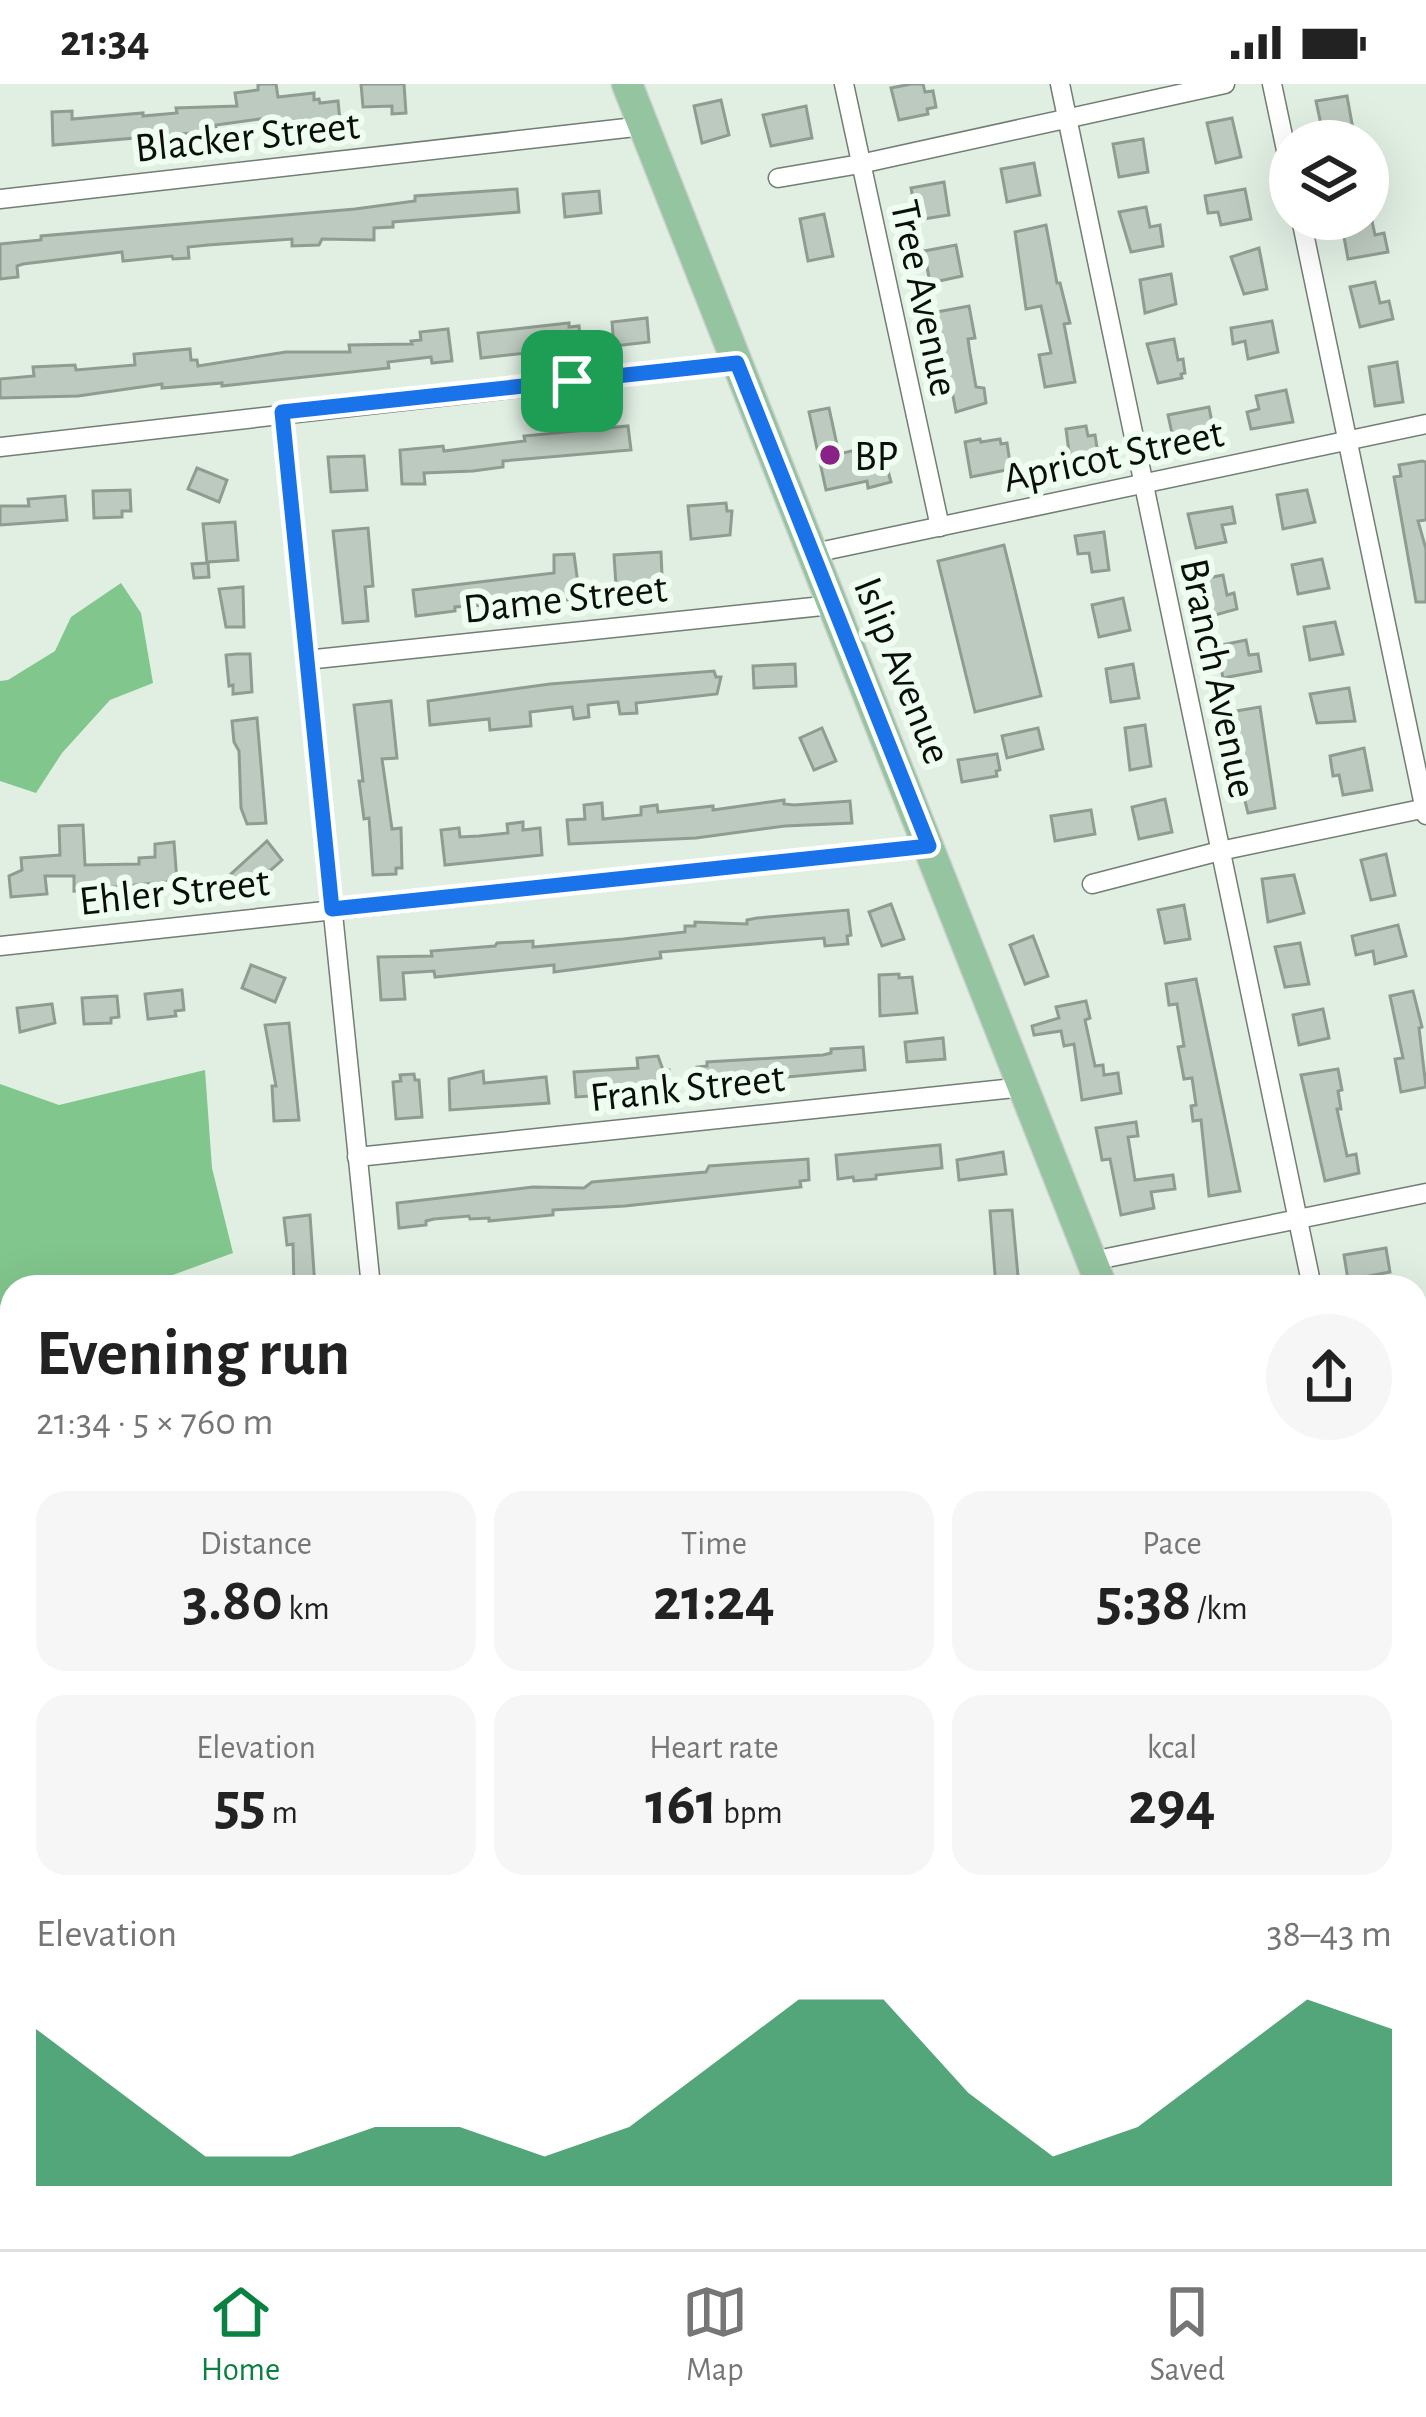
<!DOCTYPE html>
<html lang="en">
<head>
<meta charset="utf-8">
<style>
  :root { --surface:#fff; --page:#f6f6f6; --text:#222; --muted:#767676; --line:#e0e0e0; --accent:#0b8043 }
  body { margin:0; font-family:"Alegreya Sans",sans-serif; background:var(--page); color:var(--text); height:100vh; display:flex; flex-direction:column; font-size:45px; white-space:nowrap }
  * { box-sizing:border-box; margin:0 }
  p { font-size:39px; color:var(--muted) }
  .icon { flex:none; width:66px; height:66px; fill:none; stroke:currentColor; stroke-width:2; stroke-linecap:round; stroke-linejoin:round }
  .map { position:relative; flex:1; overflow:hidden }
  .sheet { position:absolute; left:0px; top:1191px; width:1428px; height:975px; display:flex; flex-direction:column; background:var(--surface); border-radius:36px 36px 0 0; box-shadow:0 12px 48px #0002 }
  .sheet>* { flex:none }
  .tools { position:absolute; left:1269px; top:36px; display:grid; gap:24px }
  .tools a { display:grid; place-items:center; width:120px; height:120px; border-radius:50%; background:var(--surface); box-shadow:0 12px 48px #0002; font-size:60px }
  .pin { position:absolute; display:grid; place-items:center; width:102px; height:102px; color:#fff; margin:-51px; border-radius:24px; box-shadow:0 6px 18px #0006 }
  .round { display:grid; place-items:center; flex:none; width:126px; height:126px; border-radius:63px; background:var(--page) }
  .overview { display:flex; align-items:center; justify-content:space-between; height:204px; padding:0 36px }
  h1 { font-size:66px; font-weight:600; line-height:90px }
  .metrics { display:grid; grid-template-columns:repeat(3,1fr); gap:18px; height:204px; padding:12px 36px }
  .metrics div { display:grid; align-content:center; border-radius:30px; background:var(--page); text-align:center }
  .metrics b { font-size:60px; font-weight:600 }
  .metrics small { font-size:33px; font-weight:400 }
  .metrics p { font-size:33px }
  .chart { height:336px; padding:24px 36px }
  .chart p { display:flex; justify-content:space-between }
  .chart svg { width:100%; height:216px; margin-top:12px; fill:var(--accent); opacity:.7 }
  .status { display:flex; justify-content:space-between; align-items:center; height:84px; padding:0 60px; background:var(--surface); direction:ltr }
  .status svg { height:33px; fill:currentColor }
  .dock { display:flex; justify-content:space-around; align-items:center; height:168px; border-top:3px solid var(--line); background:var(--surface); font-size:33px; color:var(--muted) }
  .dock a { display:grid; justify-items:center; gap:6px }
  .dock .selected { color:var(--accent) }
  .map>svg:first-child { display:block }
</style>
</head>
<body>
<div class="status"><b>21:34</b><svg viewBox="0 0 49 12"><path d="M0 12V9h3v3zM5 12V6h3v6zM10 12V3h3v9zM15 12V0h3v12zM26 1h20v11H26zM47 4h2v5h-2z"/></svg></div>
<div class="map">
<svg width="1426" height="2165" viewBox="0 0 1426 2165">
  <rect width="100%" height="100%" fill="#e1efe3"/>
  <!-- forest -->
  <g fill="#81c68d">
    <polygon points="121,499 141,529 153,599 110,616 62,669 36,709 0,697 0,597 8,596 55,567 71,533"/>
    <polygon points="205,986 212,1084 233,1169 170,1192 103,1203 12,1203 12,1219 0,1221 0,1000 59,1021"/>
  </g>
  <!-- building -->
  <g fill="#bdcabf" stroke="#8f9c91" stroke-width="3">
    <polygon points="258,0 276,0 278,13 314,9 314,16 319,15 320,19 338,17 340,37 269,44 267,34 216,41 216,47 53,61 52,28 72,27 72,35 143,29 143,32 177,29 176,24 237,22 235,9 258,6"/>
    <polygon points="361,0 404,0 406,29 392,30 392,22 363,23"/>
    <polygon points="911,0 923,0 925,8 933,7 936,23 927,25 928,30 899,36 891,4"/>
    <polygon points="1347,12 1353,45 1323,50 1316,17"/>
    <polygon points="721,16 729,51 702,59 694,22"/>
    <polygon points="806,22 812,54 771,62 763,31"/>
    <polygon points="1232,34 1241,73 1216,79 1207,39"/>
    <polygon points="1143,55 1148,88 1119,93 1113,60"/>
    <polygon points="1034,79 1040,111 1007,118 1001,85"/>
    <polygon points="944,98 949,131 917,136 911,104"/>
    <polygon points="517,105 519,128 393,138 393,143 374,144 374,156 322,155 319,161 292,162 292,155 208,161 188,163 189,174 173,175 172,172 123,177 122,168 23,180 17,182 18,193 0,195 0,160 41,156 41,152 355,125 415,117 415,112"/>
    <polygon points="1245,105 1251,135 1221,141 1218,128 1208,129 1205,112"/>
    <polygon points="599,107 601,129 565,133 563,110"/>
    <polygon points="1146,123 1150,143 1160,141 1163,162 1131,168 1119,128"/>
    <polygon points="824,130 833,172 808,177 800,135"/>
    <polygon points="1372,137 1375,151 1384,149 1388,168 1348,175 1342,142"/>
    <polygon points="1046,141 1057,199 1060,199 1070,239 1064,240 1075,298 1045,303 1039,271 1051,269 1041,222 1026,225 1015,148"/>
    <polygon points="956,161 962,192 930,199 924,167"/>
    <polygon points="1259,164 1267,205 1244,210 1231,173"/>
    <polygon points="1171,190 1176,220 1145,229 1140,196"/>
    <polygon points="1375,198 1380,219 1389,217 1393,235 1360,243 1350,203"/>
    <polygon points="969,222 975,254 968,255 970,269 976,303 984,304 986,319 956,328 937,228"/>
    <polygon points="647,234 649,258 614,262 612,238"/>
    <polygon points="1272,237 1278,268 1248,275 1245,257 1233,260 1231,244"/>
    <polygon points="569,239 569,243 579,242 581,263 481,274 478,249"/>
    <polygon points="448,245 452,277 432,279 431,273 388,278 389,284 222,302 222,299 162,304 162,300 78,312 0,314 0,295 34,292 33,283 75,281 76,286 135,281 134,270 190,265 191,276 197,276 198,282 286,268 350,268 349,261 412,260 411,257 421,256 420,248"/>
    <polygon points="1174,255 1178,276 1183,275 1185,289 1181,290 1182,294 1158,299 1147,260"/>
    <polygon points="1397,278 1403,318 1375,322 1369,283"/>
    <polygon points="1286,306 1293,338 1251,345 1247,328 1259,325 1256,312"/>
    <polygon points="1209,323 1214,349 1203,352 1204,358 1175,363 1168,331"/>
    <polygon points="829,324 839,370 881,360 891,398 868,404 867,397 826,406 809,328"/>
    <polygon points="628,342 631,366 503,377 503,383 473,387 424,389 425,400 402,400 400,366 443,362 444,367 525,357 524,352"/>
    <polygon points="1086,342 1088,352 1095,351 1098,370 1094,371 1094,378 1077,380 1076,375 1070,376 1066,345"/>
    <polygon points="980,355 981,358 1000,355 1001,360 1007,359 1011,385 971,393 965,358"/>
    <polygon points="364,372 367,406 331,408 328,373"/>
    <polygon points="1422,377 1426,378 1426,436 1418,437 1426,465 1426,518 1416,518 1394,393 1401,392 1399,381"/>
    <polygon points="197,384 227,396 219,418 188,405"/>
    <polygon points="130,406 131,427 122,427 122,433 94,434 93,407"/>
    <polygon points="1307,406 1315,438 1283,445 1277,411"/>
    <polygon points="65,412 67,436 0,441 0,422 29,422 28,415"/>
    <polygon points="726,419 727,427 732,427 730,451 691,455 688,422"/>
    <polygon points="1232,423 1235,439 1222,441 1226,458 1196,464 1188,430"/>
    <polygon points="235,438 238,476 208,478 209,493 194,494 192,480 207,479 203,440"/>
    <polygon points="368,444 373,502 365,503 368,537 343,539 333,447"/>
    <polygon points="1104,448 1109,486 1092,488 1089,469 1078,470 1075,452"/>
    <polygon points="1004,461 1041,612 975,628 938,477"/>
    <polygon points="661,468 662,492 658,492 658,500 616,502 614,471"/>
    <polygon points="574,470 580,515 455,523 455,527 416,532 413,506 554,489 554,471"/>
    <polygon points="1322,475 1329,504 1298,510 1292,481"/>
    <polygon points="1223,491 1227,511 1234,509 1237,525 1208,533 1198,496"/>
    <polygon points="243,503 244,543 226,543 219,505"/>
    <polygon points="1123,514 1130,546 1099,553 1092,521"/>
    <polygon points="1335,538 1343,570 1310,576 1304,543"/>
    <polygon points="1246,556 1249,571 1258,570 1261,587 1223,594 1217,562"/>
    <polygon points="237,570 250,570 252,608 233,610 233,601 229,602 226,571"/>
    <polygon points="795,580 796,602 754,604 753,582"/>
    <polygon points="1133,580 1139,614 1111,618 1106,585"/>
    <polygon points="714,587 716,593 721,593 717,610 636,619 637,629 620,630 618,618 588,621 589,633 574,635 572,623 530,628 531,642 490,646 489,635 430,641 428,617 550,600"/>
    <polygon points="1349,604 1355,637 1317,639 1310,610"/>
    <polygon points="391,617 397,674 382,675 392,745 401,744 402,784 396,784 396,790 373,791 369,734 364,735 359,697 363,697 354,621"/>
    <polygon points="1260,623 1275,724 1248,729 1236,681 1240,680 1230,628"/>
    <polygon points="257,634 266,739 247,740 241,724 239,667 234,658 232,637"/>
    <polygon points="1145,641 1151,682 1130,686 1125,644"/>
    <polygon points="822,644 836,677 814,686 800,654"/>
    <polygon points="1038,644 1043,665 1007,674 1002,652"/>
    <polygon points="1364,664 1372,706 1343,711 1339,691 1333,692 1330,672"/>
    <polygon points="997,670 1000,686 996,687 997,692 962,698 958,676"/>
    <polygon points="1165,715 1172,748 1139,755 1132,723"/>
    <polygon points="784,716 784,720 794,721 850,717 852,739 785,742 696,754 569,760 567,736 585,735 584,721 602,719 603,735 641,731 641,723 657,721 658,728 713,722 713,726"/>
    <polygon points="1091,726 1095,750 1055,757 1051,732"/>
    <polygon points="523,738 523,746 540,744 542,771 445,781 441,746 459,744 460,753 479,752 508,749 507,740"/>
    <polygon points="83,741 85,781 139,780 139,774 155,773 155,760 174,758 177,797 74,807 74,792 45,792 47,810 11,813 9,792 22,786 21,774 60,771 59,742"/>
    <polygon points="267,757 282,776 246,808 231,790"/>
    <polygon points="1386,770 1395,811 1371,816 1361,776"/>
    <polygon points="1294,791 1304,829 1268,838 1262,795"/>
    <polygon points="891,820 904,855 882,862 869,828"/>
    <polygon points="1184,821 1190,855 1165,859 1158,826"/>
    <polygon points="848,826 851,851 847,852 848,860 825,862 824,854 660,868 661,874 554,888 554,881 435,893 434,887 403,889 405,915 381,916 378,873 432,872 431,867 495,862 497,859 533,857 533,863 623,855 685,848 685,842 695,842 695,838 747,840 747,836 757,834"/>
    <polygon points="1398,841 1406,872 1375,880 1373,867 1356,871 1352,852"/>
    <polygon points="1033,852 1048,892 1025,900 1010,861"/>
    <polygon points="1300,859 1309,900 1285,903 1275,863"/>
    <polygon points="251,881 285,894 275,918 242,904"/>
    <polygon points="899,890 899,894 912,893 917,929 880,932 879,891"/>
    <polygon points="1196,895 1240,1107 1209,1112 1201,1036 1193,1037 1191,1022 1196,1021 1192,994 1184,995 1178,963 1184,962 1177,920 1169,921 1166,900"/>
    <polygon points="182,906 184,926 175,927 176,932 148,935 145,910"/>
    <polygon points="1413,907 1422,943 1419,944 1426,1003 1401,1008 1395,975 1403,974 1390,912"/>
    <polygon points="117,912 119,933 111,934 111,939 84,940 82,914"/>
    <polygon points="1086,917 1090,934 1085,936 1095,982 1103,981 1104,991 1118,989 1121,1009 1082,1016 1074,960 1064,962 1061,947 1034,951 1032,942 1059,934 1056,923"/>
    <polygon points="52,920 55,939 20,948 17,924"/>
    <polygon points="1323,925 1329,954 1299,961 1293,931"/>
    <polygon points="289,939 299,1036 274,1037 272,1002 276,1002 265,941"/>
    <polygon points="943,954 945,975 907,978 905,958"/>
    <polygon points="863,963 865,986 698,1001 697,983 707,982 707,978 823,971 831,969 831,965"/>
    <polygon points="658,972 663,986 669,986 671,1007 576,1013 574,988 638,984 637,974"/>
    <polygon points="1338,985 1342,1006 1338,1007 1341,1025 1337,1025 1347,1072 1356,1070 1359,1089 1325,1097 1301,991"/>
    <polygon points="483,987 484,999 546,993 549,1019 450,1026 449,995"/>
    <polygon points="414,990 415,996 419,996 422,1033 396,1035 393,998 401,997 400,991"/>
    <polygon points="1136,1038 1138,1052 1128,1053 1135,1096 1173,1091 1175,1105 1151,1108 1154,1124 1121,1131 1110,1075 1102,1076 1096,1044"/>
    <polygon points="940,1061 942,1084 876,1091 876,1095 854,1097 853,1093 838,1095 836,1071"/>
    <polygon points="1003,1068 1006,1090 959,1096 957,1076"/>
    <polygon points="808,1075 809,1096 800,1097 801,1103 625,1122 553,1126 553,1131 489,1137 489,1134 470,1135 469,1132 434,1135 426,1137 426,1141 399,1144 397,1119 533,1103 584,1104 592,1098 706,1088 709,1082"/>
    <polygon points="1012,1126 1019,1203 996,1203 990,1127"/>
    <polygon points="310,1131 315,1203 294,1203 293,1160 287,1161 284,1134"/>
    <polygon points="1386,1164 1390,1188 1348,1196 1344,1171"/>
  </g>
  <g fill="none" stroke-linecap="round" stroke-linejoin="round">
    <defs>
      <g id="minor">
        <polyline points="844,0 940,443"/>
        <polyline points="1060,0 1312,1203"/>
        <polyline points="1272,0 1290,85"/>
        <polyline points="778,94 860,80 1225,0"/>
        <polyline points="0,115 644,42"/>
        <polyline points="1301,135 1426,731"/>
        <polyline points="282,328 371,1203"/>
        <polyline points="0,363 737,279"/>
        <polyline points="814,469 1426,340"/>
        <polyline points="306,576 832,521"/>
        <polyline points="1092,800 1220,767 1426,724"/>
        <polyline points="0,862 929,762"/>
        <polyline points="357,1073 1024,1003"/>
        <polyline points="1092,1177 1426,1109"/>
        <polyline points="0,1363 12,1362"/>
        <polyline points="1416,1493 1426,1491"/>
        <polyline points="0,1867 12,1866"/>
        <polyline points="1416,1874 1426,1872"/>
        <polyline points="473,2154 475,2165"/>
        <polyline points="682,2154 683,2165"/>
        <polyline points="891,2154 892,2165"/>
        <polyline points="1102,2154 1103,2165"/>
      </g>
      <g id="primary">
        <polyline points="627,0 1102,1203"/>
        <polyline points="1416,1997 1426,2021"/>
      </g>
    </defs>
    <!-- minor casing -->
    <use href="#minor" stroke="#717e73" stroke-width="21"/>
    <!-- primary casing -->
    <use href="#primary" stroke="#cecfce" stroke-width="33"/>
    <!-- minor -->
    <use href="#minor" stroke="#fff" stroke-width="18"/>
    <!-- primary -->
    <use href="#primary" stroke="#95c5a0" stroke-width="30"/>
  </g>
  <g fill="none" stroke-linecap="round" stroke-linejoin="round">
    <defs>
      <polygon id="route" points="737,279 929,762 332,825 282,328"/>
    </defs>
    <!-- route casing -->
    <use href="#route" stroke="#fff" stroke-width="24"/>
    <!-- route -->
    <use href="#route" stroke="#1a73e8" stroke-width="15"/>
  </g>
  <!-- markers -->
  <circle fill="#892187" stroke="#effdf0" stroke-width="4.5" cx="830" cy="371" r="12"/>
  <g text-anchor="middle" stroke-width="12" stroke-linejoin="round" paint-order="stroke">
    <!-- street labels -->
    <g font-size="42" fill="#0a0f0b" stroke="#effdf0">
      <text transform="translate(247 51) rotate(-6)" y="15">Blacker Street</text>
      <text transform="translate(926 214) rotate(78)" y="15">Tree Avenue</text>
      <text transform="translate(1113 370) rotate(-12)" y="15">Apricot Street</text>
      <text transform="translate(565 513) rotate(-6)" y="15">Dame Street</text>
      <text transform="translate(904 586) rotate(68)" y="15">Islip Avenue</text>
      <text transform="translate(1220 594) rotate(78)" y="15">Branch Avenue</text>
      <text transform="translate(174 806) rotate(-6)" y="15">Ehler Street</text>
      <text transform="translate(687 1002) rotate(-6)" y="15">Frank Street</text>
    </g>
    <!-- poi labels -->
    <g font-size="42" fill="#0a0f0b" stroke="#effdf0" text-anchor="start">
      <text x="854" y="386">BP</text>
    </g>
  </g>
</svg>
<div class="tools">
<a><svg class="icon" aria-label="layers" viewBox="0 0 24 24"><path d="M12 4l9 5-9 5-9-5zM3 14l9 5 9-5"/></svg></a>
</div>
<div class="pin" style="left:572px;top:297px;background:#1e9e55"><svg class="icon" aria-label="arrive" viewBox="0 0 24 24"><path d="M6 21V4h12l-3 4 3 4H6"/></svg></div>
<section class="sheet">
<div class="overview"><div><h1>Evening run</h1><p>21:34 · 5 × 760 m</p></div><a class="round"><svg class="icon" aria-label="share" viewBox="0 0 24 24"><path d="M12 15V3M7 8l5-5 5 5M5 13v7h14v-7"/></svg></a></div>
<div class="metrics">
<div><p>Distance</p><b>3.80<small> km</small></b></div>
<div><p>Time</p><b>21:24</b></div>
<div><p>Pace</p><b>5:38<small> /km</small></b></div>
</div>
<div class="metrics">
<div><p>Elevation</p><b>55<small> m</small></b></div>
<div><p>Heart rate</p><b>161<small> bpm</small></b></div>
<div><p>kcal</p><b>294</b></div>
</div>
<div class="chart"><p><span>Elevation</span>38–43 m</p>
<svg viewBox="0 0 160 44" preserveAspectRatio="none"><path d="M0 44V12L10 25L20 38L30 38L40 32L50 32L60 38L70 32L80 19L90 6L100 6L110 25L120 38L130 32L140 19L150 6L160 12V44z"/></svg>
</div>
</section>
</div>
<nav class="dock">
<a class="selected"><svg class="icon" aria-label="home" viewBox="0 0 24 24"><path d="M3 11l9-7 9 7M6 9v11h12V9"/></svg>Home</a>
<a><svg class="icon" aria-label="map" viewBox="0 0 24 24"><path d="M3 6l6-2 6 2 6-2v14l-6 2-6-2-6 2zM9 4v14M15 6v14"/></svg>Map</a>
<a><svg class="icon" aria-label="saved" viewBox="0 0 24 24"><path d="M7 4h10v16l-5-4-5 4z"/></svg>Saved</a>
</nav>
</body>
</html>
